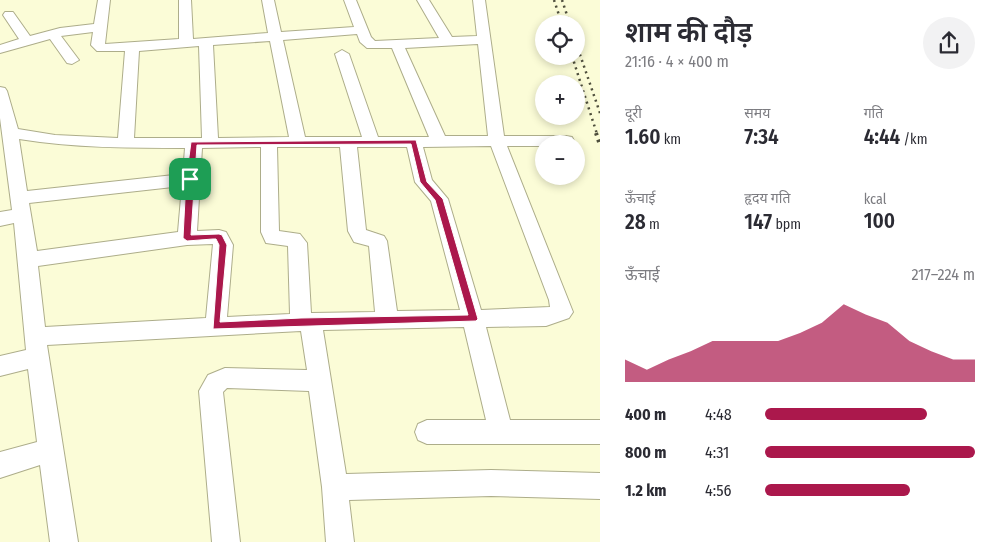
<!DOCTYPE html>
<html lang="hi">
<head>
<meta charset="utf-8">
<style>
  :root { --surface:#fff; --page:#f2f2f3; --text:#2b2b33; --muted:#7c7c81; --accent:#ab184c }
  body { margin:0; font-family:"Fira Sans Condensed","Noto Sans Devanagari",sans-serif; background:var(--page); color:var(--text); height:100vh; display:flex; flex-direction:column; font-size:19px; white-space:nowrap }
  * { box-sizing:border-box; margin:0 }
  p { font-size:16px; color:var(--muted) }
  .icon { flex:none; width:28px; height:28px; fill:none; stroke:currentColor; stroke-width:2; stroke-linecap:round; stroke-linejoin:round }
  .map { position:relative; flex:1; overflow:hidden }
  .panel { display:flex; flex-direction:column; background:var(--surface); width:400px }
  .panel>* { flex:none }
  .tools { position:absolute; left:535px; top:15px; display:grid; gap:10px }
  .tools a { display:grid; place-items:center; width:50px; height:50px; border-radius:50%; background:var(--surface); box-shadow:0 2px 8px #0003; font-size:25px }
  .pin { position:absolute; display:grid; place-items:center; width:42px; height:42px; color:#fff; margin:-21px; border-radius:10px; box-shadow:0 2px 8px #0006 }
  .round { display:grid; place-items:center; flex:none; width:52px; height:52px; border-radius:26px; background:var(--page) }
  .overview { display:flex; align-items:center; justify-content:space-between; height:85px; padding:0 25px }
  h1 { font-size:28px; font-weight:600; line-height:38px }
  .metrics { display:grid; grid-template-columns:repeat(3,1fr); gap:8px; height:85px; padding:5px 25px }
  .metrics div { display:grid; align-content:center }
  .metrics b { font-size:21px; font-weight:600 }
  .metrics small { font-size:14px; font-weight:400 }
  .metrics p { font-size:14px }
  .chart { height:140px; padding:10px 25px }
  .chart p { display:flex; justify-content:space-between }
  .chart svg { width:100%; height:90px; margin-top:5px; fill:var(--accent); opacity:.7 }
  ul { padding:0 25px; list-style:none; font-size:16px }
  li { display:grid; grid-template-columns:80px 60px 1fr; align-items:center; height:38px }
  li i { height:12px; border-radius:6px; background:var(--accent) }
  main { display:flex; flex:1; min-height:0 }
  .map>svg:first-child { display:block }
</style>
</head>
<body>
<main>
<div class="map">
<svg width="600" height="542" viewBox="0 0 600 542">
  <rect width="100%" height="100%" fill="#fbfcd7"/>
  <g fill="none" stroke-linecap="round" stroke-linejoin="round">
    <defs>
      <path id="minor" d="M 98,0 L 110,0 L 105,44 L 179,39 L 179,0 L 191,0 L 193,39 L 268,33 L 262,0 L 274,0 L 281,32 L 354,27 L 344,0 L 356,0 L 371,37 L 375,41 L 439,38 L 417,0 L 429,0 L 452,37 L 477,36 L 473,0 L 485,0 L 504,136 L 566,136 L 572,137 L 574,141 L 572,144 L 544,144 L 544,146 L 507,146 L 573,312 L 569,318 L 546,326 L 486,327 L 510,420 L 600,420 L 600,444 L 427,444 L 418,440 L 415,432 L 418,424 L 427,420 L 486,420 L 464,327 L 323,330 L 346,474 L 491,470 L 600,473 L 600,499 L 491,496 L 349,500 L 354,542 L 326,542 L 322,487 L 309,391 L 227,388 L 223,392 L 240,542 L 212,542 L 199,391 L 208,375 L 225,368 L 307,370 L 301,331 L 47,345 L 78,542 L 50,542 L 40,465 L 0,478 L 0,452 L 37,442 L 28,369 L 0,376 L 0,356 L 26,350 L 14,223 L 0,226 L 0,212 L 12,210 L 0,118 L 0,87 L 5,88 L 7,91 L 18,129 L 55,135 L 118,138 L 125,51 L 97,51 L 91,45 L 93,32 L 61,36 L 79,60 L 72,64 L 67,63 L 50,39 L 0,53 L 0,45 L 19,39 L 3,15 L 5,12 L 13,12 L 30,36 L 60,28 L 94,24 ZM 357,34 L 360,42 L 367,48 L 392,48 L 429,137 L 378,137 L 349,54 L 342,50 L 335,54 L 362,137 L 305,137 L 283,40 ZM 270,41 L 289,137 L 218,138 L 213,45 ZM 478,44 L 488,136 L 445,136 L 405,48 ZM 199,46 L 202,138 L 134,138 L 139,51 ZM 19,139 C 75,148 130,148 185,148 L 183,174 L 27,191 ZM 491,146 L 549,300 L 550,307 L 481,310 L 448,199 L 432,180 L 423,147 ZM 261,147 L 261,232 L 266,243 L 288,246 L 290,314 L 227,317 L 233,245 L 226,232 L 219,230 L 197,231 L 202,148 ZM 277,147 L 340,147 L 348,231 L 354,242 L 369,246 L 375,312 L 311,313 L 307,243 L 300,234 L 279,231 ZM 357,147 L 407,147 L 415,182 L 431,201 L 460,310 L 397,311 L 387,241 L 384,236 L 366,230 ZM 182,186 L 178,232 L 37,251 L 29,203 ZM 213,244 L 206,318 L 45,327 L 38,266 L 187,245 Z"/>
    </defs>
    <!-- minor casing -->
    <use href="#minor" stroke="#adad8a" stroke-width="2"/>
    <!-- minor -->
    <use href="#minor" fill="#fff" fill-rule="evenodd"/>
    <!-- rail-far1 -->
    <g stroke="#4e4e3c" stroke-width="2.5" stroke-dasharray="2 4" stroke-linecap="butt">
      <polyline points="554,0 562,24"/>
      <polyline points="562,0 570,24"/>
      <polyline points="576,43 600,113"/>
      <polyline points="572,56 597,134"/>
    </g>
    <!-- rail -->
    <polyline stroke="#4e4e3c" stroke-width="4" stroke-dasharray="2.5 4.5" stroke-linecap="butt" points="596,133 600,145"/>
  </g>
  <!-- route -->
  <path fill="#ab184c" stroke="#fff" fill-rule="evenodd" d="M 416,140 L 427,182 L 443,199 L 478,319 L 476,321 L 213,329 L 219,245 L 216,239 L 213,239 L 187,241 L 183,238 L 186,179 L 191,142 ZM 411,144 L 420,182 L 435,200 L 468,315 L 301,318 L 220,322 L 227,245 L 222,235 L 219,234 L 191,235 L 197,145 Z"/>
</svg>
<div class="tools">
<a><svg class="icon" aria-label="locate" viewBox="0 0 24 24"><circle cx="12" cy="12" r="6"/><path d="M12 2v4M12 18v4M2 12h4M18 12h4"/></svg></a>
<a>+</a>
<a>−</a>
</div>
<div class="pin" style="left:190px;top:179px;background:#1e9e55"><svg class="icon" aria-label="arrive" viewBox="0 0 24 24"><path d="M6 21V4h12l-3 4 3 4H6"/></svg></div>
</div>
<section class="panel">
<div class="overview"><div><h1>शाम की दौड़</h1><p>21:16 · 4 × 400 m</p></div><a class="round"><svg class="icon" aria-label="share" viewBox="0 0 24 24"><path d="M12 15V3M7 8l5-5 5 5M5 13v7h14v-7"/></svg></a></div>
<div class="metrics">
<div><p>दूरी</p><b>1.60<small> km</small></b></div>
<div><p>समय</p><b>7:34</b></div>
<div><p>गति</p><b>4:44<small> /km</small></b></div>
</div>
<div class="metrics">
<div><p>ऊँचाई</p><b>28<small> m</small></b></div>
<div><p>हृदय गति</p><b>147<small> bpm</small></b></div>
<div><p>kcal</p><b>100</b></div>
</div>
<div class="chart"><p><span>ऊँचाई</span>217–224 m</p>
<svg viewBox="0 0 160 44" preserveAspectRatio="none"><path d="M0 44V33L10 38L20 33L30 29L40 24L50 24L60 24L70 24L80 20L90 15L100 6L110 11L120 15L130 24L140 29L150 33L160 33V44z"/></svg>
</div>
<ul>
<li><b>400 m</b>4:48<i style="width:77%"></i></li>
<li><b>800 m</b>4:31<i style="width:100%"></i></li>
<li><b>1.2 km</b>4:56<i style="width:69%"></i></li>
</ul>
</section>
</main>
</body>
</html>
